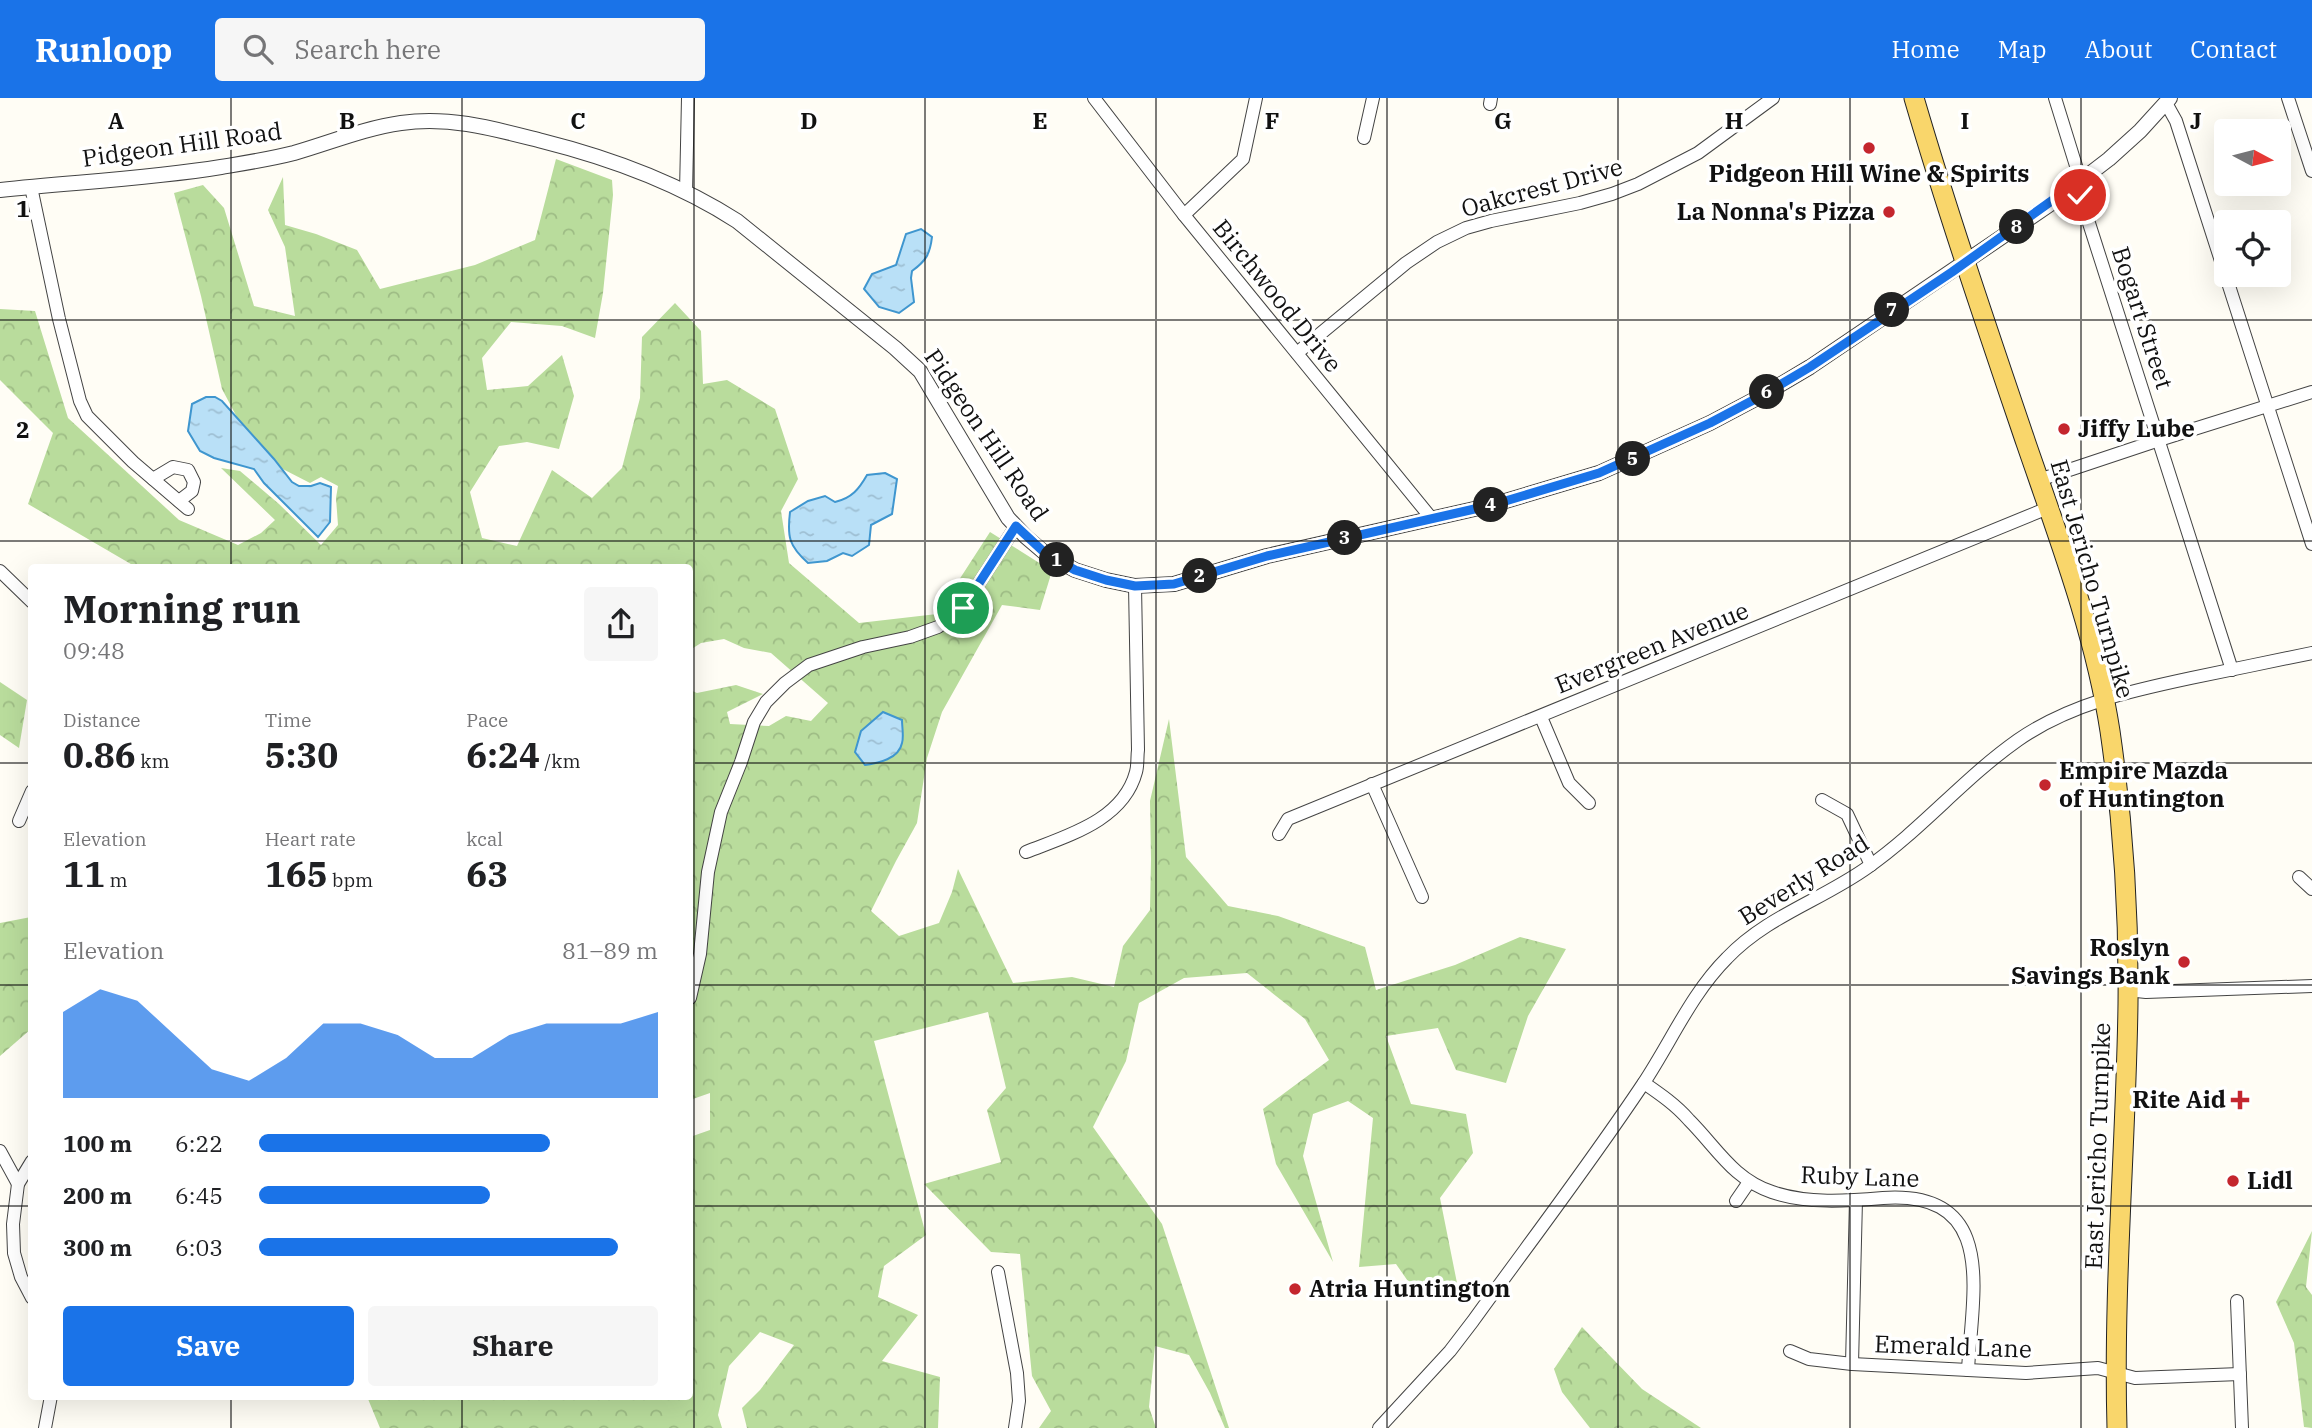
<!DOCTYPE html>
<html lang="en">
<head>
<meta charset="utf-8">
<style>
  :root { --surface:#fff; --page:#f6f6f6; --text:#202124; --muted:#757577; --accent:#1a73e8 }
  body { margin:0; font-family:"IBM Plex Serif",serif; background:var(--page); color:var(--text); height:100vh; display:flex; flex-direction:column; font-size:26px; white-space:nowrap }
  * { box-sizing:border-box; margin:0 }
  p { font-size:23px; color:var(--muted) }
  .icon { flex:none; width:38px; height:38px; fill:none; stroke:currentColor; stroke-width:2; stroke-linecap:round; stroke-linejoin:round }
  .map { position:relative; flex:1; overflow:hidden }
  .sheet { position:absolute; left:28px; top:466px; width:665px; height:836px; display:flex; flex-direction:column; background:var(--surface); border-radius:7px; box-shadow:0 7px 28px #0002 }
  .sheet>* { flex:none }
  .needle { width:46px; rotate:97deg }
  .controls { position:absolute; left:2214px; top:21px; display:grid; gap:14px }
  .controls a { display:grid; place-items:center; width:77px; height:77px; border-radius:7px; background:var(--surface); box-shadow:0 7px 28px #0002; font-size:35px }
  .pin { position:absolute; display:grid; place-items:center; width:60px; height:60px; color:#fff; margin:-30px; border:4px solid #fff; border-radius:50%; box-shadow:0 2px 7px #0007 }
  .km { position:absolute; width:35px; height:35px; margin:-18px; border-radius:50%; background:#222; color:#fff; font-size:19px; line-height:35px; text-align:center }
  .round { display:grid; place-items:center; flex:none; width:74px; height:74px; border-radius:7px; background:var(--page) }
  .headline { display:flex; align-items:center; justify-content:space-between; height:119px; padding:0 35px }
  h1 { font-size:38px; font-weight:700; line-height:52px }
  .stats { display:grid; grid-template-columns:repeat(3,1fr); gap:10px; height:119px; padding:7px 35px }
  .stats div { display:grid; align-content:center }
  .stats b { font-size:35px; font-weight:700 }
  .stats small { font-size:19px; font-weight:400 }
  .stats p { font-size:19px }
  .chart { height:196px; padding:14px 35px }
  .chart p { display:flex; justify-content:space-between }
  .chart svg { width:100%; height:126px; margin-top:7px; fill:var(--accent); opacity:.7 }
  .cta { display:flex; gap:14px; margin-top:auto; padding:14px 35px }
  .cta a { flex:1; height:80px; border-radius:7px; background:var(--accent); color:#fff; font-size:28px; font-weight:700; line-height:80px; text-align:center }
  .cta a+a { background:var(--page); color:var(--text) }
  ul { padding:0 35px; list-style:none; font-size:23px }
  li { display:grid; grid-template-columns:112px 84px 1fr; align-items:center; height:52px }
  li i { height:18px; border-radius:9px; background:var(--accent) }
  header { display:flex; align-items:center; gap:42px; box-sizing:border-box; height:98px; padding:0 35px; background:var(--accent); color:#fff }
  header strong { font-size:33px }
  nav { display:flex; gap:38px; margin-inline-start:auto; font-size:24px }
  .search { width:490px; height:63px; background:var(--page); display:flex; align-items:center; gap:18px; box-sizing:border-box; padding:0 24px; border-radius:7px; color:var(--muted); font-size:26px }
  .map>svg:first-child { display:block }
</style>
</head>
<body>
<header>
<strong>Runloop</strong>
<div class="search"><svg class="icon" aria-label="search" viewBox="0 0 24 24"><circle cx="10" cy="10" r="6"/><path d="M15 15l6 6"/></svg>Search here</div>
<nav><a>Home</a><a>Map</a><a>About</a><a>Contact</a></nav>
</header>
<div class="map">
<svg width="2312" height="1330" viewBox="0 0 2312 1330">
  <defs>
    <pattern id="forest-crowns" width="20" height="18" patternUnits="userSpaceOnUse" patternTransform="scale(1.75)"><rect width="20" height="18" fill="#b9dc9c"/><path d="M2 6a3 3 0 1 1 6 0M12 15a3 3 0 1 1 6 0" fill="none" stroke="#9ebc85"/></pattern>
    <pattern id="water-ripples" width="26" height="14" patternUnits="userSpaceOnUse" patternTransform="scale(1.75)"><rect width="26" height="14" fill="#b9e0f7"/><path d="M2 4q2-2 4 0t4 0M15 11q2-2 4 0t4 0" fill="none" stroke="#9ebfd3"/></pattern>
  </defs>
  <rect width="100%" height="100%" fill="#fffdf5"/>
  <!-- forest -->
  <g fill="url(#forest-crowns)">
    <polygon points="556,61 612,82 613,97 603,195 595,240 562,228 511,224 482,260 487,292 528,288 562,257 574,298 559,351 527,344 499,348 470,394 482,440 517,448 552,372 592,400 622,370 640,300 642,239 675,205 701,233 703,286 727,282 775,311 798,381 781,413 789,465 859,525 937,516 990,434 1052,473 1040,512 1002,507 942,614 927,660 917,725 896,763 871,813 899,838 939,825 952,794 958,771 1013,885 1072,879 1114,889 1123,848 1150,812 1151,761 1150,703 1169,621 1186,759 1228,808 1278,818 1365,849 1376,892 1455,867 1520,839 1566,851 1528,918 1506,985 1456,972 1438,930 1386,938 1411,1006 1466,1016 1473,1055 1440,1100 1459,1195 1412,1189 1396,1166 1359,1169 1373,1020 1348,1003 1313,1016 1303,1058 1333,1164 1276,1066 1263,1011 1329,962 1305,921 1247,875 1184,880 1139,905 1126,963 1093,1029 1162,1126 1229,1330 1225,1330 1210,1295 1189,1257 1155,1248 1149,1309 1156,1330 1039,1330 1051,1313 1032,1278 1020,1156 991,1154 924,1086 1001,1064 987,1012 1006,990 988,914 874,943 926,1137 884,1168 878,1199 918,1217 882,1263 940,1279 938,1330 747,1330 742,1310 760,1292 794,1247 760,1234 729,1268 718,1317 722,1330 380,1330 368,1301 369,1299 690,1298 690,1039 710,1032 710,995 690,1002 690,592 697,595 736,587 763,596 727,614 730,626 769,628 786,618 811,623 828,605 771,555 744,550 724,541 701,545 690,552 690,469 136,469 28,406 53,335 0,282 0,211 35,213 68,320 179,422 238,447 261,435 275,422 221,370 240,373 279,406 321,447 338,427 336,400 338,388 321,379 310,385 273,366 239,323 222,291 201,198 174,95 203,87 224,110 254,208 295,218 285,149 268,112 283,79 285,127 316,136 357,152 380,191 475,167 535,142"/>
    <polygon points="0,584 27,602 19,650 0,637"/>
    <polygon points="31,819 31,931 0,958 0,825"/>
    <polygon points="2312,1133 2306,1189 2312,1197 2312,1330 2304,1329 2294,1245 2276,1204"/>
    <polygon points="1582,1229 1642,1291 1701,1330 1590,1330 1562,1294 1554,1271"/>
  </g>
  <!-- water -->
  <g fill="url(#water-ripples)" stroke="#3f96cf" stroke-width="2">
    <path d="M 921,131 L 932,139 C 930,156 926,163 912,173 L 911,180 L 914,204 L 899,215 L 879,209 L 864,191 L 872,176 L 896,167 L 906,136 Z"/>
    <polygon points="206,299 215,299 222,303 274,361 292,384 299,388 311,388 320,385 331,389 330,424 318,439 264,385 254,371 214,360 200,353 188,333 192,306"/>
    <path d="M 885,375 L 897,381 L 892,416 L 871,427 L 869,447 L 852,458 L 843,455 L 827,463 L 808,465 C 789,448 787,439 790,414 L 808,403 L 825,398 L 835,404 C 852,400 859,391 867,377 Z"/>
    <path d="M 883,614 L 902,622 C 902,629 904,639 902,645 C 899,661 878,665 865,667 L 855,654 L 861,633 Z"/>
  </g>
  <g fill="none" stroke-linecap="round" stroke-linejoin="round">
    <defs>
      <g id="minor">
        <polyline points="1094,0 1184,117 1432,421"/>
        <polyline points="2055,0 2077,71 2080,97 2232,572"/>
        <polyline points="2288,0 2312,73"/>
        <polyline points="2166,5 2176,23 2312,446"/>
        <polyline points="1490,6 1491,0"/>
        <polyline points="1364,40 1373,0"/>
        <polyline points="31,89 59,221 80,303 87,318 133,364 188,411"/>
        <polyline points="686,94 688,0"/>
        <polyline points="1184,117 1243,61 1256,0"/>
        <polyline points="1297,255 1406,165 1437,144 1466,130 1491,123 1580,105 1612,96 1638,86 1698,55 1773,0"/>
        <polyline points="153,381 173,369 188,372 194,384 192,393 179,403"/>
        <polyline points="2039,382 2159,342 2312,294"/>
        <polyline points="0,473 32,504"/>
        <polyline points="1541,619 1569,685 1589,705"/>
        <polyline points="1372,686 1422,799"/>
        <polyline points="1822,702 1847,716 1871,767"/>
        <polyline points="19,723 32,693"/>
        <polyline points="1279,736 1288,721 2048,410"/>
        <path d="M 1026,754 C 1066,738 1123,723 1136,674 C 1138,667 1137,659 1138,652 L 1135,488"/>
        <polyline points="2299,779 2312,791"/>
        <polyline points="2127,892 2146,894 2312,888"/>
        <polyline points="690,900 700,856 708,774 721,714 741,664 754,624 766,604 785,585 809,567 863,549 910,539 938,529 963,510 1016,428"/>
        <path d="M 1644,985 C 1660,996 1676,1007 1689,1022 C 1717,1050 1733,1081 1772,1094 C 1807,1106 1847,1103 1883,1100 C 1999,1092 1972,1195 1968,1272"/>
        <polyline points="0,1053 18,1086"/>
        <polyline points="32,1063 18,1086 13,1126 14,1155 21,1179 32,1200"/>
        <polyline points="1736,1103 1749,1084"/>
        <polyline points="998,1174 1017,1275 1019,1303 1015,1330"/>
        <polyline points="2237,1203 2242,1330"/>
        <polyline points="1790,1253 1809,1261 1852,1266 2026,1275 2098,1270 2135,1280 2240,1276"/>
        <polyline points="1852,1266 1856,1102"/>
        <polyline points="45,1330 51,1298"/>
        <path d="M 1379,1330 L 1450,1253 L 1473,1223 C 1530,1144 1589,1067 1643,986 C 1671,944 1691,896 1727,860 C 1767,818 1822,802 1868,769 C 1922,731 1964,680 2018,642 C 2070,606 2130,593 2191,580 C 2231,572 2272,563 2312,555"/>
      </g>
      <path id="tertiary" d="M 0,92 C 74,84 148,81 221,69 C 245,65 271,61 294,55 C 329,45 365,30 401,25 C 451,18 495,31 542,43 C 610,60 678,85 737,123 L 895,250 L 920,273 L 1008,420 L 1026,439 L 1046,456 L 1075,472 L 1106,482 L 1135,488 L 1174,486 L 1267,458 L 1492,407 L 1599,375 L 1710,325 L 1761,298 L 1810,269 L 2049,107 L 2109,61 L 2140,33 L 2170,0"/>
      <path id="primary" d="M 1914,0 C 1948,116 1987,230 2026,345 C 2058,438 2095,535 2110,633 C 2123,723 2129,816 2128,906 C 2126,1047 2113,1189 2117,1330"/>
    </defs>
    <!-- minor casing -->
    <use href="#minor" stroke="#444" stroke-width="14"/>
    <!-- tertiary casing -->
    <use href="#tertiary" stroke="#444" stroke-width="16"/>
    <!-- primary casing -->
    <use href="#primary" stroke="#222" stroke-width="21"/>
    <!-- minor -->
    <use href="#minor" stroke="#fff" stroke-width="12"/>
    <!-- tertiary -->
    <use href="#tertiary" stroke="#fff" stroke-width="14"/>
    <!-- primary -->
    <use href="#primary" stroke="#f9d66b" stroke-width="19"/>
  </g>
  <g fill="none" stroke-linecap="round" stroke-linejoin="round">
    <defs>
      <polyline id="route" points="963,510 1016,428 1046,456 1075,472 1106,482 1135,488 1174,486 1267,458 1492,407 1599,375 1710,325 1761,298 1810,269 1952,174 2078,84 2080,97"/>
    </defs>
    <!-- route casing -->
    <use href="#route" stroke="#fff" stroke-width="14"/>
    <!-- route -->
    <use href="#route" stroke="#1a73e8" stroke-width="9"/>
  </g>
  <!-- grid -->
  <path fill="none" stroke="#111" stroke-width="2" stroke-opacity="0.55" d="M 231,0 L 231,469M 462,0 L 462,469M 694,0 L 694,1330M 925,0 L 925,1330M 1156,0 L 1156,1330M 1387,0 L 1387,1330M 1618,0 L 1618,1330M 1850,0 L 1850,1330M 2081,0 L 2081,1330M 0,222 L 2312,222M 0,443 L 2312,443M 0,665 L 32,665M 690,665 L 2312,665M 0,887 L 32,887M 690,887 L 2312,887M 0,1108 L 32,1108M 690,1108 L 2312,1108M 231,1298 L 231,1330M 462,1298 L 462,1330"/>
  <!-- markers -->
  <g fill="#c4262e" stroke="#fff" stroke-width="2.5">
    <circle cx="1869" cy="50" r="7"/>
    <circle cx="1889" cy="114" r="7"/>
    <circle cx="2064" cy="331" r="7"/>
    <circle cx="2045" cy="687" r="7"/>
    <circle cx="2184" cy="864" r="7"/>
    <path d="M2236.5 991.5h7v7h7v7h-7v7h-7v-7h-7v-7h7z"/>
    <circle cx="2233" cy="1083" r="7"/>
    <circle cx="1295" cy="1191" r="7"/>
  </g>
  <g text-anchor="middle" stroke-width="7" stroke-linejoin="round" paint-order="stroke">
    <!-- street labels -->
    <g font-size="24" fill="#111" stroke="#fff">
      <text transform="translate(182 47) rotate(-8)" y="8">Pidgeon Hill Road</text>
      <text transform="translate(1542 90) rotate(-15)" y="8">Oakcrest Drive</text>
      <text transform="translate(1277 198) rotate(51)" y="8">Birchwood Drive</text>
      <text transform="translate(2142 220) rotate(72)" y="8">Bogart Street</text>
      <text transform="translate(986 337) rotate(56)" y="8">Pidgeon Hill Road</text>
      <text transform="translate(2092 481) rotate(74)" y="8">East Jericho Turnpike</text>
      <text transform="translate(1652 550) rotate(-22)" y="8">Evergreen Avenue</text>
      <text transform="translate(1804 782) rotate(-32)" y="8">Beverly Road</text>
      <text transform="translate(2098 1048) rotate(-88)" y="8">East Jericho Turnpike</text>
      <text transform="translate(1860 1079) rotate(2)" y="8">Ruby Lane</text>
      <text transform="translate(1953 1249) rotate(2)" y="8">Emerald Lane</text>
    </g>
    <!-- poi labels -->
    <g font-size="24" font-weight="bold" fill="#111" stroke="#fff" text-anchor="start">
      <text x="1869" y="84" text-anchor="middle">Pidgeon Hill Wine &amp; Spirits</text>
      <text x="1875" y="122" text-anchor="end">La Nonna's Pizza</text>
      <text x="2078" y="339">Jiffy Lube</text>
      <text x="2059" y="681">Empire Mazda<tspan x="2059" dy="28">of Huntington</tspan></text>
      <text x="2170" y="858" text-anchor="end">Roslyn<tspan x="2170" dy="28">Savings Bank</tspan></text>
      <text x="2226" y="1010" text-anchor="end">Rite Aid</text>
      <text x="2247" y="1091">Lidl</text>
      <text x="1309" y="1199">Atria Huntington</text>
    </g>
  </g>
  <g font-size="23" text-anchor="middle" font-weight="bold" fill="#111" stroke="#fff" stroke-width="7" stroke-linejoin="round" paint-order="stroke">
    <text x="116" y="31">A</text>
    <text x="347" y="31">B</text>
    <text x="578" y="31">C</text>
    <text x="809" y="31">D</text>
    <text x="1040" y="31">E</text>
    <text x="1272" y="31">F</text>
    <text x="1503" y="31">G</text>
    <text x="1734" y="31">H</text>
    <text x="1965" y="31">I</text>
    <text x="2196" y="31">J</text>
    <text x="23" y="119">1</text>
    <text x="23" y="340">2</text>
  </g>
</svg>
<div class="controls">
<a><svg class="needle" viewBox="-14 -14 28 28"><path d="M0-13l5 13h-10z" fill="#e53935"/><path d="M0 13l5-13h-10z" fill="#757577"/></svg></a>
<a><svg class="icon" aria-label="locate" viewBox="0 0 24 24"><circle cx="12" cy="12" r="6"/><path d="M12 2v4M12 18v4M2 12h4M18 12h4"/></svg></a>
</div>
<div class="pin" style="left:963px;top:510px;background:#1e9e55"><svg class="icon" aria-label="arrive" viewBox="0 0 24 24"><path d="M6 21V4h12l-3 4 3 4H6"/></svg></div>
<div class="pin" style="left:2080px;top:97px;background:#d93025"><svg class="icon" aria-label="check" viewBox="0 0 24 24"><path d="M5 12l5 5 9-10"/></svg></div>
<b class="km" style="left:1057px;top:462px">1</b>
<b class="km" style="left:1200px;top:478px">2</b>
<b class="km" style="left:1345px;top:440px">3</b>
<b class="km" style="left:1491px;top:407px">4</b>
<b class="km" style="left:1633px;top:361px">5</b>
<b class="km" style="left:1767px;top:294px">6</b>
<b class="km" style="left:1892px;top:212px">7</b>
<b class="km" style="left:2017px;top:129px">8</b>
<section class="sheet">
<div class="headline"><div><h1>Morning run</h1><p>09:48</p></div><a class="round"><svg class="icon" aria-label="share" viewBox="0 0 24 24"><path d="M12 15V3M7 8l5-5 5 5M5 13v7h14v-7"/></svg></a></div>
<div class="stats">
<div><p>Distance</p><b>0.86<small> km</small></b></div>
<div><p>Time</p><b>5:30</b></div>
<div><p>Pace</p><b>6:24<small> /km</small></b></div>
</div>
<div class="stats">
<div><p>Elevation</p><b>11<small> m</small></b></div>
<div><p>Heart rate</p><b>165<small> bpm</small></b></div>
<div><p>kcal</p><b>63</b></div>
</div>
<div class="chart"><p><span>Elevation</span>81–89 m</p>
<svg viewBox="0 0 160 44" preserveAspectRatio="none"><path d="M0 44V14L10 6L20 10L30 22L40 34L50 38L60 30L70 18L80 18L90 22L100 30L110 30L120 22L130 18L140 18L150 18L160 14V44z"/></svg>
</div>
<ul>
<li><b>100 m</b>6:22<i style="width:73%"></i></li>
<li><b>200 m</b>6:45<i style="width:58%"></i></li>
<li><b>300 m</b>6:03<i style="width:90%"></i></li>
</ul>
<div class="cta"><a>Save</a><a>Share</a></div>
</section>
</div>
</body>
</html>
